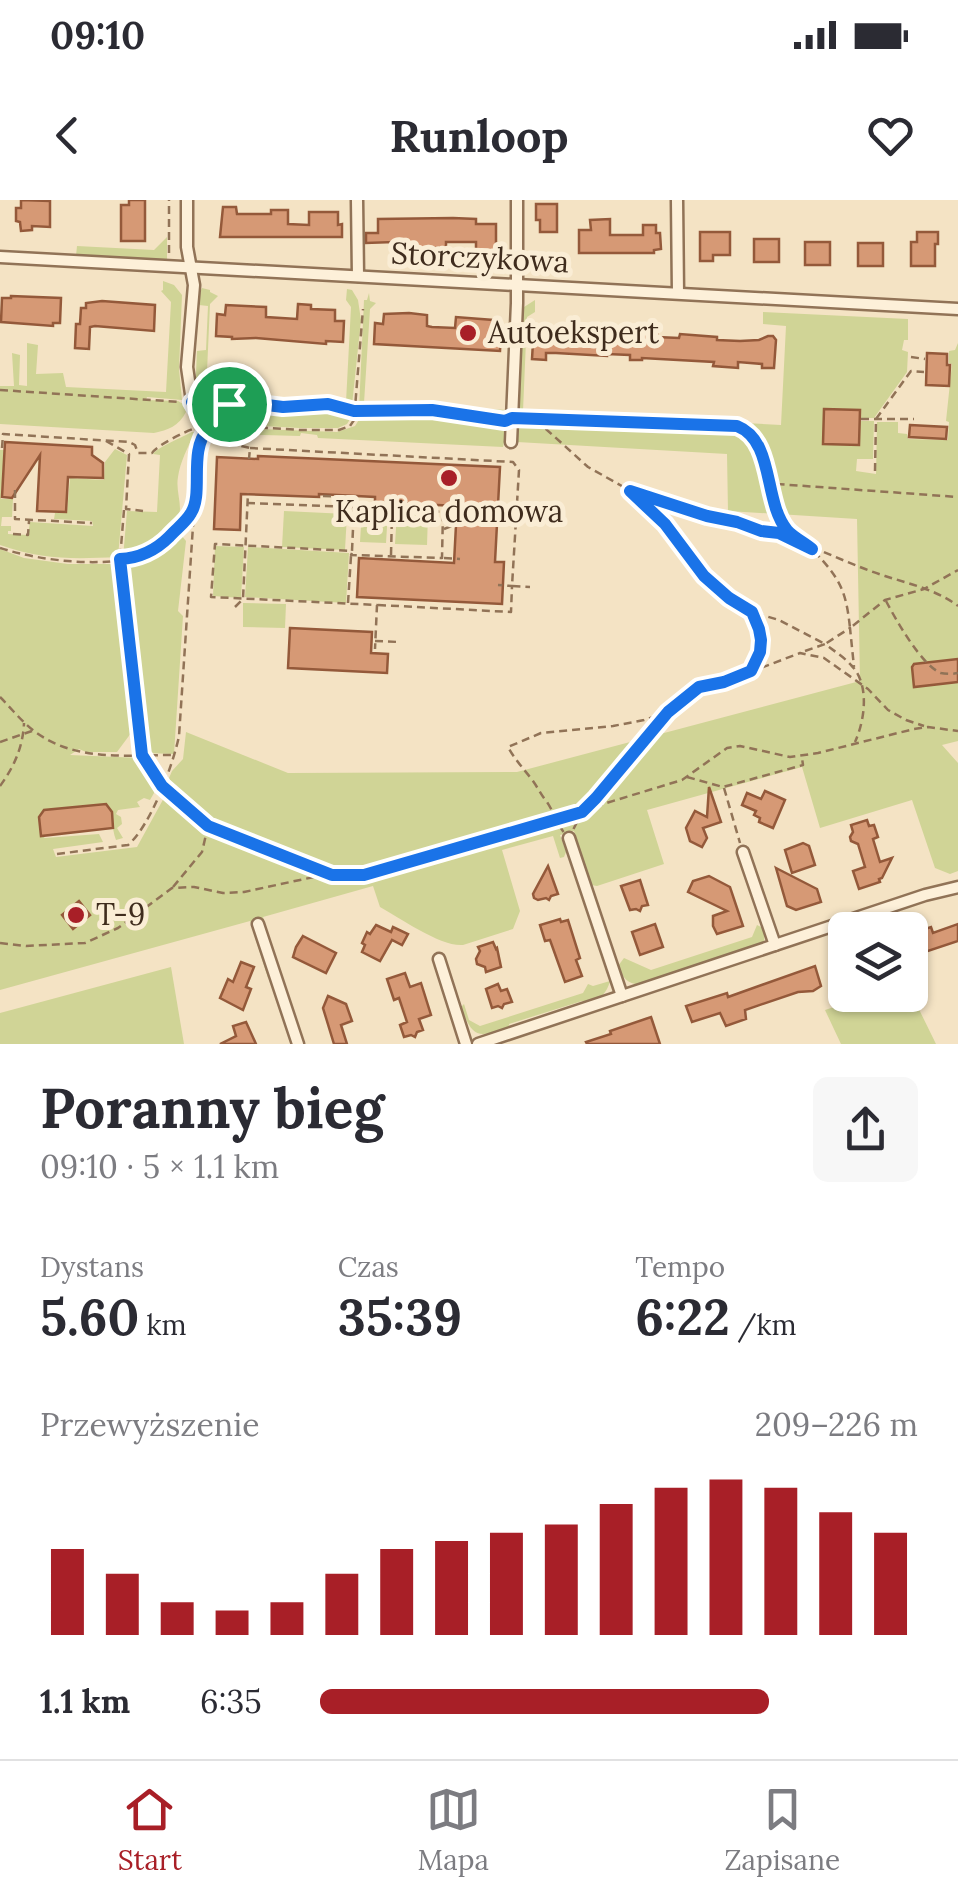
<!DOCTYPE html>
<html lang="pl">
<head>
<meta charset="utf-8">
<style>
  :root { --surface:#fff; --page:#f7f7f7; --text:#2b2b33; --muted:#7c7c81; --line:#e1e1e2; --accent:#a81f27 }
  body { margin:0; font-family:Lora,serif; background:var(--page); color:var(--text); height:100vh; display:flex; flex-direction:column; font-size:38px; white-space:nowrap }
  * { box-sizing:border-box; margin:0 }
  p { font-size:32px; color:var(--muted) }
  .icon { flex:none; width:55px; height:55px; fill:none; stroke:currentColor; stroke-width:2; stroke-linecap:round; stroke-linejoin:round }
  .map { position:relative; height:844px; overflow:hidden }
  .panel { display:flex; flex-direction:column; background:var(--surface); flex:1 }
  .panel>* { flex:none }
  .fabs { position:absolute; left:828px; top:712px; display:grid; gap:20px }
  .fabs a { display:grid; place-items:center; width:100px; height:100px; border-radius:15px; background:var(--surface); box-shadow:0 2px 8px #0004; font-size:50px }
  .pin { position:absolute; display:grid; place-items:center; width:85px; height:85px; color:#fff; margin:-42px; border:5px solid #fff; border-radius:50%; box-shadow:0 2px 10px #0007 }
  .round { display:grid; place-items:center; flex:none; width:105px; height:105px; border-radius:15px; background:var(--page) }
  .overview { display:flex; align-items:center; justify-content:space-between; height:170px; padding:0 40px }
  h1 { font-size:55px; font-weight:700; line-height:75px }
  .metrics { display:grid; grid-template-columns:repeat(3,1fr); gap:15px; height:170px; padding:10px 40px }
  .metrics div { display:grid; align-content:center }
  .metrics b { font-size:50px; font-weight:700 }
  .metrics small { font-size:28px; font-weight:400 }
  .metrics p { font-size:28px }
  .chart { height:280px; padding:20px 40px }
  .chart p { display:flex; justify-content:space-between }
  .chart svg { width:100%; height:180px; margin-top:10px; stroke:var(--accent); stroke-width:6 }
  ul { padding:0 40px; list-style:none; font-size:32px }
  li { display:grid; grid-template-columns:160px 120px 1fr; align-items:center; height:75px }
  li i { height:25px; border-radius:12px; background:var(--accent) }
  .status { display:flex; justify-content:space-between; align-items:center; height:70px; padding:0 50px; background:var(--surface); direction:ltr }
  .status svg { height:28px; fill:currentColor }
  header { display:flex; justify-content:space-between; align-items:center; height:130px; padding:0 40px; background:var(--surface); font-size:45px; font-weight:700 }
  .tabs { display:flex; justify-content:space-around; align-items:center; height:140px; border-top:2px solid var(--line); background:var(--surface); font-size:28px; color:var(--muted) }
  .tabs a { display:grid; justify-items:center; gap:5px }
  .tabs .selected { color:var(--accent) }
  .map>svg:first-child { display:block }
</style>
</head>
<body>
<div class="status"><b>09:10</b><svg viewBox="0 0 49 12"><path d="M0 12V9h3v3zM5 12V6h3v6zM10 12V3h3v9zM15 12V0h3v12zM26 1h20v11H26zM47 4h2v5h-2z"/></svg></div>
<header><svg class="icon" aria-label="back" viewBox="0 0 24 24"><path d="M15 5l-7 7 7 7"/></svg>Runloop<svg class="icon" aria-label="heart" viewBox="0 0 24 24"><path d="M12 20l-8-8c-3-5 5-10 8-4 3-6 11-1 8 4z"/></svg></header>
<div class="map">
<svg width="958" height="844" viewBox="0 0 958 844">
  <rect width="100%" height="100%" fill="#f4e3c4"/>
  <!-- green -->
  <g fill="#d0d496">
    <polygon points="167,37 167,59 164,60 76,56 77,46 154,50"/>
    <path d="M 163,81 L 174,85 L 182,95 L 179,169 L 182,200 L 147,197 L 146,200 L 178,201 L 183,204 L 186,212 C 179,226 168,230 154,233 L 0,224 L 0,186 L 14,186 L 12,153 L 20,155 L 19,185 L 27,186 L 27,143 L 38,145 L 36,174 L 63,173 L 66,187 L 166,192 L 171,102 L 161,91 L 163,90 Z"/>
    <polygon points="202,88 210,90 210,92 218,96 210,104 206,194 346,202 351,107 346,100 347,89 352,90 358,100 361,120 352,205 289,209 263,206 251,201 208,203 199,201 197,197 238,199 195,195 197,151 206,150 208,106 199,105 198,97"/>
    <polygon points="369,93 370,101 376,103 370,109 364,203 508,210 507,215 499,218 434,213 410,217 437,216 500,222 507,228 503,247 318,238 317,235 301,233 300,236 231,234 214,227 337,232 355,226 362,215 392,217 367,213 359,209 364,100 367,100"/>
    <path d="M 535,100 L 535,112 L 527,117 L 523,211 L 781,225 L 786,126 L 763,124 L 763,112 L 908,119 L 908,140 L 904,140 L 902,150 L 908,152 L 907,172 L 874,218 L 860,218 L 860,221 L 874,221 L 873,259 L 857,259 L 856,271 L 876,274 L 877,222 L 898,222 L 898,233 L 907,234 L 908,239 L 948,240 L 949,222 L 946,221 L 952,164 L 949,163 L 949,151 L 955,150 L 958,143 L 958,541 L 942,545 L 958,563 L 958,671 L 950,674 L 935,668 L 912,600 L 820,628 L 802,567 L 647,610 L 664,664 L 597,686 L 591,685 L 574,631 L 560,635 L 566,652 L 564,657 L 560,658 L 553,636 L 502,650 L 520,711 L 513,729 L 463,745 C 441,747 400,718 380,707 L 373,686 L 263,717 L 283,783 L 273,775 L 271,779 L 268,778 L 250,721 L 0,790 L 0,349 L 24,358 L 68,364 L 111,364 L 119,372 L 121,378 L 137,525 L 117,552 L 86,552 L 79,549 L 70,555 L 141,558 L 146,571 L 156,583 L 154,593 L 150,600 L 144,598 L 137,602 L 140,607 L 118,610 L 116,614 L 121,617 L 122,624 L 117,628 L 123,638 L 116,640 C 111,627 114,615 106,605 L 44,610 L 39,617 L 41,635 L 45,638 L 99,634 L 103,642 L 53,649 L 56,657 L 137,647 L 165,596 L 180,609 L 180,598 L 169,578 L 172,571 L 183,559 L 186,532 L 288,573 L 517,572 L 860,481 L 857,319 L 728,311 L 727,254 L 517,242 L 518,225 L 542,220 L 520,215 L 518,212 L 523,113 L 524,107 Z"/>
    <polygon points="199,203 209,206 237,205 281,211 329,209 348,211 352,216 347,224 338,228 299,228 212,223"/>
    <path d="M 192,232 L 195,232 C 188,247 180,262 178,277 C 176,288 180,299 180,309 C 179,338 147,353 123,358 L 127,311 L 157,312 L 160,255 L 153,254 C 158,247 183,237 192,232 Z"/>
    <path d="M 115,249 L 127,255 L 118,357 C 73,359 43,360 0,345 L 0,250 L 4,250 L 1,299 L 13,299 L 12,317 L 2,317 L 1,326 L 11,326 L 11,331 L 8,331 L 8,334 L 28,335 L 30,322 L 93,326 L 92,321 L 54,319 L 55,313 L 67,313 L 70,278 L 104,280 L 105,262 Z"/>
    <polygon points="362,310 388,311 386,343 360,342"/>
    <polygon points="284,311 347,314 345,350 282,347"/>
    <polygon points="397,312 428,314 427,345 395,344"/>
    <polygon points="177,335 181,335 186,341 178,411 183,416 174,554 145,553 124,370 130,361 159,352"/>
    <polygon points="215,346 244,347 241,398 213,396"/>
    <polygon points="248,347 349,353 346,403 245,397"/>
    <polygon points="243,403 286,404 285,428 243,427"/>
    <path d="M 757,725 L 765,729 L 764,742 L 644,784 C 629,786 623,779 618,766 L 624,758 L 651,770 L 752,737 Z"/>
    <polygon points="171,767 184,844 0,844 0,813"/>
    <path d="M 610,781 C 607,794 596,805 582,801 L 509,824 L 509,827 C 478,838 473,839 461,807 L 464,804 L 469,820 L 480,826 L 583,793 L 588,784 L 593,786 Z"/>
    <polygon points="910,791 936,844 841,844 825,810 870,795 910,795"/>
  </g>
  <!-- building -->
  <g fill="#d69975" stroke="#94593a" stroke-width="2.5">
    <polygon points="21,0 50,1 50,27 32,26 32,30 21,31 20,22 16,21 16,8 21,8"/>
    <polygon points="129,0 145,0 145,41 121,41 121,5 129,5"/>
    <polygon points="536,4 557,4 557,32 540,32 540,20 536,20"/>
    <polygon points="223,7 236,7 237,14 271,14 271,10 288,10 288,24 309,25 309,12 338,12 338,25 342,24 342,37 220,37"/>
    <polygon points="453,18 476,19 476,24 496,24 496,52 476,52 476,42 446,42 446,48 394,48 394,42 366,43 366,33 378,33 378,19"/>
    <polygon points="610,19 610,35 643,35 643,25 656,25 656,33 660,33 661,49 654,50 654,53 579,53 579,30 591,30 590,20"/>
    <polygon points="700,32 730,32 730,55 713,55 713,61 700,61"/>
    <polygon points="917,32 938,32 938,44 935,44 935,66 911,66 911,42 917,42"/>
    <rect x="754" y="39" width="25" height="23"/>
    <rect x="805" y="42" width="25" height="23"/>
    <rect x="858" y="43" width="25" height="23"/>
    <polygon points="11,96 61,98 60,123 53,123 53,126 1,122 2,98 11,98"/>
    <polygon points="102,101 155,105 154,131 95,126 90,127 89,149 75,148 76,124 80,124 81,108 86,108 86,103"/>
    <polygon points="298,104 311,105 311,109 335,110 335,121 344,121 343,142 326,141 326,144 256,138 232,139 232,137 216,136 217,114 225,115 226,105 266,107 266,117 297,119"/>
    <polygon points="409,113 427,115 427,126 432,127 455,128 456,117 493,120 492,130 501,131 500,151 374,144 375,123 383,124 384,114"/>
    <polygon points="534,125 609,133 608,139 631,140 632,131 657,133 657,137 679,138 680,134 717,137 717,140 740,141 759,140 768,136 773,136 776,140 774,168 762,168 762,164 738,162 738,168 713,166 714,162 642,158 642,160 630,160 630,155 607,154 607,156 556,153 546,153 546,160 532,159"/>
    <polygon points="927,153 947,154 947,165 950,165 949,186 926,185"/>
    <polygon points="824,209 860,210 859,245 823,244"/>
    <polygon points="910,225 947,227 946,239 909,237"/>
    <polygon points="5,242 92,247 92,255 103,263 103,278 68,277 66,312 37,311 40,255 12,298 2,297"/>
    <polygon points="258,256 500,267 495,362 504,362 502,404 357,397 359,358 454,363 457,306 375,302 375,297 319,294 319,297 241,294 240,330 214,329 217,257 258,259"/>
    <polygon points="290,428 372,432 371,453 388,454 387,473 288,468"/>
    <polygon points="958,459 958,482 914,487 912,467 914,464"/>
    <polygon points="709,587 721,622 703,628 707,638 702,647 690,641 686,628 695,611 707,617"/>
    <polygon points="765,591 785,600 773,628 759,622 760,618 754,615 756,611 742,605 747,593 761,599"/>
    <polygon points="106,604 112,612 113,628 41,636 39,617 44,610"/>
    <polygon points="867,620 869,626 874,625 878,637 873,639 880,662 892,658 882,678 879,679 880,682 859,689 853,671 865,667 858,644 851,641 850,637 853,632 851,625"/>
    <polygon points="803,643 809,646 815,665 792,673 785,650"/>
    <polygon points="548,666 558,694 551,696 549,700 546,698 538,700 534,698 533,694"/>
    <polygon points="776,668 817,689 821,702 796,710 787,706"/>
    <polygon points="709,676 730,687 743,726 717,734 713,726 713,716 727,711 688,692 693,681"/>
    <polygon points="640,680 648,705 642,706 640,711 636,709 630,710 621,686"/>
    <polygon points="79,701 90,715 73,729 62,715"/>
    <polygon points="560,719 561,722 568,720 580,758 576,760 582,776 565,782 550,740 545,741 540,725"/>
    <polygon points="655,724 663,747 640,755 632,732"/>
    <polygon points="958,724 958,741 916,755 914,749 910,751 910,734 931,727 933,733"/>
    <polygon points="376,725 391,732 393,727 408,734 402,745 392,740 380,761 362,752 365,745 362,743 367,732 370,734"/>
    <polygon points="303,736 336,753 326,773 293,757 296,747"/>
    <polygon points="493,742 496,749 497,748 501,767 486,772 485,767 477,764 476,759 480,751 478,747"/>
    <polygon points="241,762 254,767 246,787 251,789 243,810 220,798 228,779 233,782"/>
    <polygon points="815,766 821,786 813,791 798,792 745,810 746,819 726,826 720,813 692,822 686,806 727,793 728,797"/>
    <polygon points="405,773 410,787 421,783 431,815 419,819 423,830 417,832 415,837 411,835 404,837 400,825 407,822 399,798 394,800 387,779"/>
    <polygon points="498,784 501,791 507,789 512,802 504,804 502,808 498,806 492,808 486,789"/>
    <polygon points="328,796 346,804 352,821 341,825 347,844 334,844 323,808"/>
    <polygon points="651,817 660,844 587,844 586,842 611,834 610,831"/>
    <polygon points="246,822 256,844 220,844 236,836 233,826"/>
  </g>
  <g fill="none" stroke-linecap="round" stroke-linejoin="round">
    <defs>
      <g id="minor">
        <polyline points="187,0 187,47 194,85 187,167 192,201 208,229"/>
        <polyline points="357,0 358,76"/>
        <polyline points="677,0 678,93"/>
        <polyline points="0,57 958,109"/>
        <polyline points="511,242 517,103 517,0"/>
        <polyline points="569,638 622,796"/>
        <polyline points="743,652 775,745"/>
        <polyline points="258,724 298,844"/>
        <polyline points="439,759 466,844"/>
        <polyline points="478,844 925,695 958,687"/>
      </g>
    </defs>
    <!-- minor casing -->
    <use href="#minor" stroke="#917357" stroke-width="15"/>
    <!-- path -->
    <g stroke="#917357" stroke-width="2.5" stroke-dasharray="8 5" stroke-linecap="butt">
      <polyline points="169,53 169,0"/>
      <polyline points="911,157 925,159"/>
      <polyline points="0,190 181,202"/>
      <polyline points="209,205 259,204 283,207 328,204 355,211 432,210 498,220"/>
      <path d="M 525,218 L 737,226 C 760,235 761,258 769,280 L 777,284 L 958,297"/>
      <polyline points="861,219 914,219"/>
      <polyline points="536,220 588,267 629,290"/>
      <polyline points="221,225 300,230 339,230 350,226 354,220 363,109"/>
      <polyline points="216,240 250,248 249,259"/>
      <polyline points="106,241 129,254 126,309 143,311"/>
      <path d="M 2,248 L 3,234 L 129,242 L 135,245 L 138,253 L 152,253 C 156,246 184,232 193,229"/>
      <polyline points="250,248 513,262 519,270 512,386 530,387"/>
      <polyline points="875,271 876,219 911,171 924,172"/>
      <polyline points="15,290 15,319 92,323"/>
      <polyline points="323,296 348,297 348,305"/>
      <polyline points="247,303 354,307 352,351 215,344 211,397 377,405 375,449"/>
      <polyline points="124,310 120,359 142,555 162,586 208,625 326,673"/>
      <polyline points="444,329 452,326 453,308 455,307"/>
      <polyline points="13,334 28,335 29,321"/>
      <path d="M 812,347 C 836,357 860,368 885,376 C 910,384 937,390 958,406"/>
      <path d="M 0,348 C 40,361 117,371 155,350 C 169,342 182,323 194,311"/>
      <path d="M 814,351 C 840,379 846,390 850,428 L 885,400 L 924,389 L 958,370"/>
      <polyline points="352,353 351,355 442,358 443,312 355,307"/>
      <polyline points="391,355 392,313"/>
      <polyline points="444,358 460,359"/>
      <path d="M 886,401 C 896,420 922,466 941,473 C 945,474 954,474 958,473"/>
      <polyline points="348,403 351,356"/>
      <polyline points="378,405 511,412 512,386 498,385"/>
      <polyline points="235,407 243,399 248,293"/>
      <polyline points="752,412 729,398 704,375 665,324 631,291 707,317 737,322 761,331 779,333 813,349 786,329 775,305 770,281"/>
      <polyline points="375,441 399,442"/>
      <path d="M 805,451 L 825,444 C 834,451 844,457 851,465 C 870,484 865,520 855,542"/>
      <path d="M 752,470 C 764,446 763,437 752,412 L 779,420 L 825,444 L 850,428 L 854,467"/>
      <path d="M 0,497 C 11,508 22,522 34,531 C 75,562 126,555 174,555"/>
      <polyline points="669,511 699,487 724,482 800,453 824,458 868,489 888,510 906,520 924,526"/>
      <path d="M 668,512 L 612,580 L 582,612 L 569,638 C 558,628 555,614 547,602 C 541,595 538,588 533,581 C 524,569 515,560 508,547 L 541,533 L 613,526 L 644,520 Z"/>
      <polyline points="0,542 32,531"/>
      <polyline points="687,577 723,587 803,565 802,558"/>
      <path d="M 0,586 C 14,567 23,547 24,523"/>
      <polyline points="724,588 740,643"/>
      <path d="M 57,654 L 128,645 C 151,625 173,565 179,536 L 194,311 L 201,240"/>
      <polyline points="173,687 202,652 208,626"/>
      <polyline points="0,743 26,746 85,743 118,728 172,688 194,687 223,693 244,692 323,675 364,675 416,661 682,580 727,548 740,546 790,557 818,553 914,529 928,527 958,531"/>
    </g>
    <!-- minor -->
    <use href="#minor" stroke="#fdf0d9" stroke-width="10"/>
  </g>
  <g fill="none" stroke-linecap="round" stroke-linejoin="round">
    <defs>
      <path id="route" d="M 192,202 L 208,204 L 259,204 L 283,207 L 328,204 L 354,211 L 432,210 L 505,221 L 512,218 L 737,226 C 775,241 763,301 787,330 C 793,337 805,343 812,349 L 779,333 L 761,331 L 737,322 L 707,316 L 630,291 L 665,324 L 704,376 L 729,398 L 752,412 L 759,429 L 761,440 L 760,452 L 751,471 L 724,482 L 699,487 L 668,512 L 596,598 L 582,612 L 364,675 L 332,675 L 208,626 L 162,586 L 142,555 L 120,359 C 140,358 155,351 169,337 C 176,329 186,322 191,313 C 204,293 188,251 208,229 Z"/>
    </defs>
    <!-- route casing -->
    <use href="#route" stroke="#fff" stroke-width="20"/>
    <!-- route -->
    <use href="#route" stroke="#1a73e8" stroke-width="12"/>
  </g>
  <!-- markers -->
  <g fill="#a81f27" stroke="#faedd5" stroke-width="4">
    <circle cx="468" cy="133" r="10"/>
    <circle cx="449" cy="278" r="10"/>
    <circle cx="76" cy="715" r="10"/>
  </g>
  <g text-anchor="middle" stroke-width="10" stroke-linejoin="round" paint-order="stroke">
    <!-- street labels -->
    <g font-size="30" fill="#3f2c1d" stroke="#faedd5">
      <text transform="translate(480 58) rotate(3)" y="10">Storczykowa</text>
    </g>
    <!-- poi labels -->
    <g font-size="30" fill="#3f2c1d" stroke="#faedd5" text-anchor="start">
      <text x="488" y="143">Autoekspert</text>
      <text x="449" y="322" text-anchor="middle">Kaplica domowa</text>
      <text x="96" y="725">T-9</text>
    </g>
  </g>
</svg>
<div class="fabs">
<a><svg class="icon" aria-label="layers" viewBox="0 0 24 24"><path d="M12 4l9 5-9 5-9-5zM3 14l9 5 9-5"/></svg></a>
</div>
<div class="pin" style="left:229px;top:204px;background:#1e9e55"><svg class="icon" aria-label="arrive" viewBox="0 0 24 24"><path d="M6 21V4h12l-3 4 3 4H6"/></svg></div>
</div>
<section class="panel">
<div class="overview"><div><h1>Poranny bieg</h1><p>09:10 · 5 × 1.1 km</p></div><a class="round"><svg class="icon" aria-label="share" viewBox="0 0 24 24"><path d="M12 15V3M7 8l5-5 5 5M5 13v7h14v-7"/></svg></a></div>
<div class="metrics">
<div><p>Dystans</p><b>5.60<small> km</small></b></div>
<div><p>Czas</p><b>35:39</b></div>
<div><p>Tempo</p><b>6:22<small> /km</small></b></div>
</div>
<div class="chart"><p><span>Przewyższenie</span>209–226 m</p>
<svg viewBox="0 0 160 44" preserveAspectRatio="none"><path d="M5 44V23M15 44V29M25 44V36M35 44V38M45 44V36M55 44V29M65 44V23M75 44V21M85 44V19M95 44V17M105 44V12M115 44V8M125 44V6M135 44V8M145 44V14M155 44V19"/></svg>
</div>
<ul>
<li><b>1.1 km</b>6:35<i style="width:75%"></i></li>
</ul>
</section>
<nav class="tabs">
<a class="selected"><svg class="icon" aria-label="home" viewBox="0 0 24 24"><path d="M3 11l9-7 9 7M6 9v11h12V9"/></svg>Start</a>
<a><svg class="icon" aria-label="map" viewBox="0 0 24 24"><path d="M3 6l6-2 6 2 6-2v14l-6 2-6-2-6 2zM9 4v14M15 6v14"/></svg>Mapa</a>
<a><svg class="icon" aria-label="saved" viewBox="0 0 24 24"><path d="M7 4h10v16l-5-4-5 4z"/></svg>Zapisane</a>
</nav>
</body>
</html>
